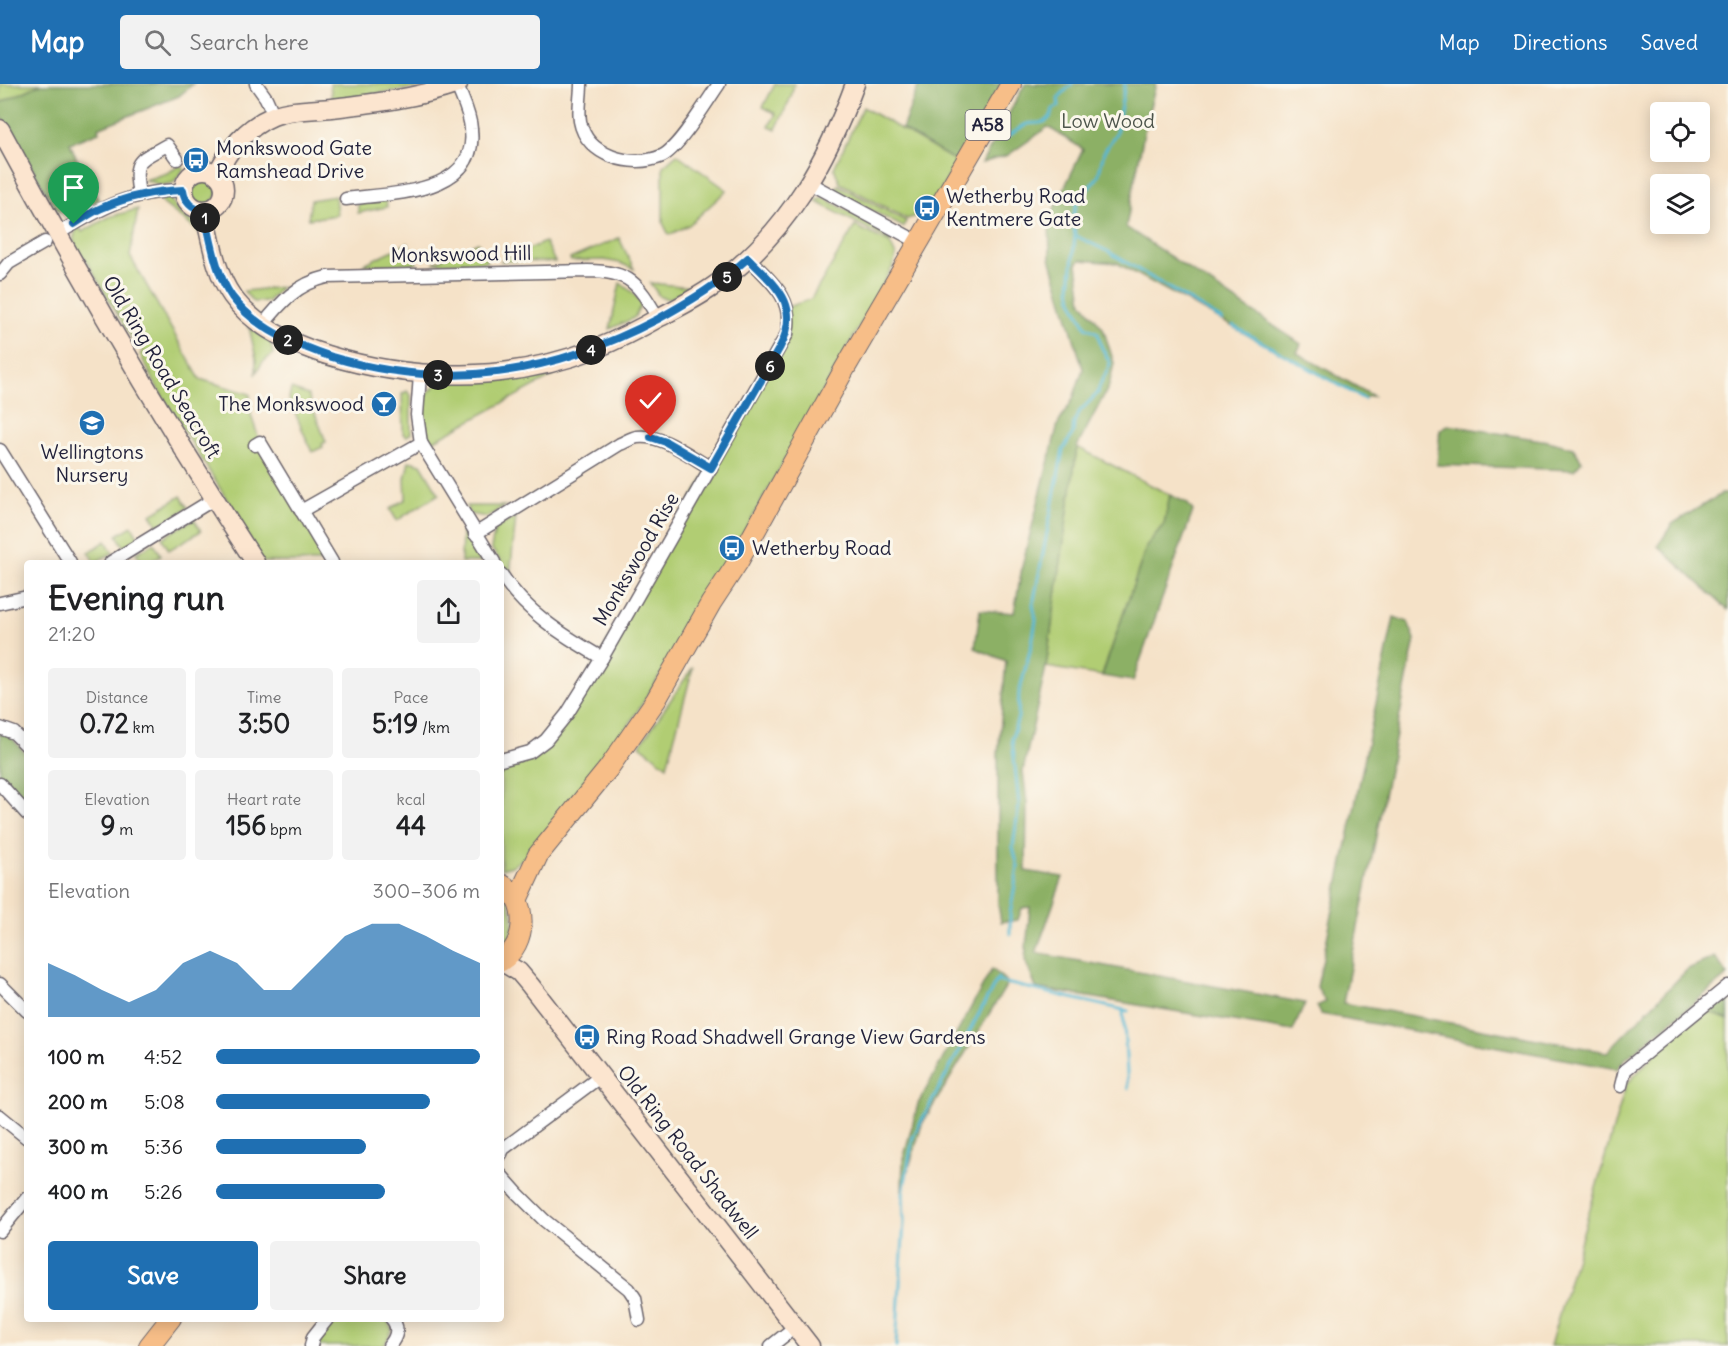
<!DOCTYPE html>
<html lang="en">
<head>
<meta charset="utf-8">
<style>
  :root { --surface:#fff; --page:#f2f2f2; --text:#202124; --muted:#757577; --accent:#1f6fb2 }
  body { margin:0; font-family:Delius,sans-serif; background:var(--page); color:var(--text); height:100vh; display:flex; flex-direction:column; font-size:22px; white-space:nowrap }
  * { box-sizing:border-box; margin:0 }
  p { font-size:20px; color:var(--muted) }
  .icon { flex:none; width:33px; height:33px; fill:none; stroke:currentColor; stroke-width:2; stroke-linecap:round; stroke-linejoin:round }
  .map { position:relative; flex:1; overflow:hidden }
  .panel { position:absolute; left:24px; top:476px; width:480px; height:762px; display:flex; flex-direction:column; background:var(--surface); border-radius:6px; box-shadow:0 3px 15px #0003 }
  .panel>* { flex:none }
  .tools { position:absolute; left:1650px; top:18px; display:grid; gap:12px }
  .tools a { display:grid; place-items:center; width:60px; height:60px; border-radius:6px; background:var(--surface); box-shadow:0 3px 15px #0003; font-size:30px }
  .pin { position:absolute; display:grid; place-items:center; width:51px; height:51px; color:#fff; margin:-62px -26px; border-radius:50% 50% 50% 0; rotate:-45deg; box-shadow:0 0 6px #0007 }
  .pin .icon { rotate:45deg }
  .km { position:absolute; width:30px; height:30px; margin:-15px; border-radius:50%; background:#222; color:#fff; font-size:16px; line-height:30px; text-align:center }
  .round { display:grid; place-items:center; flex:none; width:63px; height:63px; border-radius:6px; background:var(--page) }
  .overview { display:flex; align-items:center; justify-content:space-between; height:102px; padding:0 24px }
  h1 { font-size:33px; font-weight:800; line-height:45px }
  .figures { display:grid; grid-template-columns:repeat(3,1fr); gap:9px; height:102px; padding:6px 24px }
  .figures div { display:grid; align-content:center; border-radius:6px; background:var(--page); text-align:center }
  .figures b { font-size:26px; font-weight:800 }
  .figures small { font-size:16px; font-weight:400 }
  .figures p { font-size:16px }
  .chart { height:168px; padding:12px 24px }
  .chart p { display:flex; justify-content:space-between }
  .chart svg { width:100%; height:108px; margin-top:6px; fill:var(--accent); opacity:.7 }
  .primary-button { display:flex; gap:12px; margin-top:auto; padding:12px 24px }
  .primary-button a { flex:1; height:69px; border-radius:6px; background:var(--accent); color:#fff; font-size:24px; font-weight:800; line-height:69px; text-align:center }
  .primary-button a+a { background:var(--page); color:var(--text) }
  ul { padding:0 24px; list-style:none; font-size:20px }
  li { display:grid; grid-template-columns:96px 72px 1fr; align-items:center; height:45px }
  li i { height:15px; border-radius:8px; background:var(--accent) }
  header { display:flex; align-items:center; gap:36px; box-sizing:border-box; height:84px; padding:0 30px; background:var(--accent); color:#fff }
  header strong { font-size:28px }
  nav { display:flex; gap:33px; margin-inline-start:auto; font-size:21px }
  .search { width:420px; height:54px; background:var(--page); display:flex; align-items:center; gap:15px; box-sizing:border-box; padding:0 21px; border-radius:6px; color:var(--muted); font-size:22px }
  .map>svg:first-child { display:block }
</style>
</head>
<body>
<header>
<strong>Map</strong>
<div class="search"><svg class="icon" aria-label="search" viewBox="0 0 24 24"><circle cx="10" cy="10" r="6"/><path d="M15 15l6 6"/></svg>Search here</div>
<nav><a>Map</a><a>Directions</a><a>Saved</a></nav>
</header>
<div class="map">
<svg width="1728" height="1262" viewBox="0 0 1728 1262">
  <rect width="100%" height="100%" fill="#fbf7ec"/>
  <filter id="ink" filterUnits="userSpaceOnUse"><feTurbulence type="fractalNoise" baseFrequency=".0167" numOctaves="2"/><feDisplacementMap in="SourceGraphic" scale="12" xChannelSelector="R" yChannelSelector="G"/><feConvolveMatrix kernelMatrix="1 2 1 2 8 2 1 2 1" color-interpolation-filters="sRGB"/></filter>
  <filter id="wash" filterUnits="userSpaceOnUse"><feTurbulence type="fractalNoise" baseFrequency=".008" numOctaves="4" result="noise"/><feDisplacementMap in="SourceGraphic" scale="24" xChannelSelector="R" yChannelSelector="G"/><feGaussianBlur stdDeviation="1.35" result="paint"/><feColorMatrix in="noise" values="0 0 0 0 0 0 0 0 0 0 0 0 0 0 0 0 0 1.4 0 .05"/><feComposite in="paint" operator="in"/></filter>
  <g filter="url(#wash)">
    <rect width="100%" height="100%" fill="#f5e2c8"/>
    <!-- green -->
    <g fill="#b1cd73" stroke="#6a7857" stroke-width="1.5">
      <polygon points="0,0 41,0 0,19"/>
      <polygon points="330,0 442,0 332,16"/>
      <polygon points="775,0 794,0 791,13 776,45 769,42 776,30 763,23"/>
      <polygon points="863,23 957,78 934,118 931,116 923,130 907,135 840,99 834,84"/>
      <polygon points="677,70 727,106 689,141 669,151 663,139 663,82"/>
      <polygon points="181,81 184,85 173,99 161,101 145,96 167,89"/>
      <circle cx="204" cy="107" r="13"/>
      <polygon points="838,101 906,137 903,143 835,107"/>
      <polygon points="168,112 179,128 198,143 204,152 161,118 163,113"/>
      <polygon points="335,112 337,131 308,135 311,116"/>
      <polygon points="824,114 894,152 891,157 815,117"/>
      <polygon points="386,115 387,123 358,129 358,119"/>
      <path d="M 138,125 L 130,172 L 200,295 L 250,310 L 251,331 L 260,358 L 332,478 L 262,478 L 234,427 L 158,305 L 140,270 L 144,267 L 137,256 L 133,257 L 84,173 L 81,174 C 75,163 69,154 79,143 L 82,148 L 109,133 Z"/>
      <polygon points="855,142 890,159 896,172 893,182 699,529 622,652 533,768 512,782 501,785 501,676 514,674 557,643 781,263 788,223 811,215"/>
      <polygon points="619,154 634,185 620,179 604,176 571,177 570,175"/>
      <polygon points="478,158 487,178 433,179"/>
      <polygon points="545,158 555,178 500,177"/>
      <polygon points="408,159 417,180 362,181"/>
      <polygon points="620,199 632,208 642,219 634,234 610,245"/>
      <polygon points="650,199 691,203 669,215 660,213"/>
      <polygon points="282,203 268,217 253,218 244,207"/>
      <polygon points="249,243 270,256 273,270 262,279 256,289 256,274"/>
      <path d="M 566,283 L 566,285 L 429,359 C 424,346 418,322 428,309 C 431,305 435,302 439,299 Z"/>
      <polygon points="291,305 308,311 326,358 322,360 323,363 312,368 289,315"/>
      <polygon points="407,307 411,311 411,349 407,352 403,350 402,310"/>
      <polygon points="1077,363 1170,411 1164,440 1147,461 1102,592 1046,583"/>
      <polygon points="409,377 421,380 439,410 407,430 397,437 390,425 406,415 405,395"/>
      <polygon points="181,412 188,424 158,442 151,430"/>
      <polygon points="466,422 505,422 487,433 470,430"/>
      <polygon points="516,433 510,491 491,464 495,445"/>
      <polygon points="194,435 201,447 169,466 162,454"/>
      <polygon points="132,442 139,454 124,463 117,451"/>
      <polygon points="462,448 481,478 461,478"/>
      <polygon points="106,457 113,469 95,478 89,468"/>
      <polygon points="154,459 161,471 149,478 142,478 136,469"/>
      <polygon points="693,583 667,682 640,661"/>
      <path d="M 501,806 C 510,815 516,836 512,849 C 511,854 504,861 501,866 Z"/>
      <polygon points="1728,906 1728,1262 1550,1262 1626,1001 1677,946"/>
      <polygon points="336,1235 383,1235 389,1239 392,1246 384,1262 317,1262 320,1253"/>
    </g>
    <!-- forest -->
    <g fill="#8cb065" stroke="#576950" stroke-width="1.5">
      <path d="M 41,0 L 193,0 L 179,12 L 98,44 L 99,48 L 70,59 L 86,97 L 99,116 C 86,122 67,137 56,125 L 0,30 L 0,19 Z"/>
      <polygon points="919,0 1002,0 957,78 902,45"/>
      <polygon points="1025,0 1156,0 1146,38 1126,143 1301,260 1297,269 1373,312 1362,314 1117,179 1080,176 1077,180 1082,218 1103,244 1114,279 1109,302 1077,363 1046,583 1023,687 1027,718 1026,787 1063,793 1036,869 1305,919 1293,947 1036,904 1025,876 1030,823 1022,824 1018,836 1001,838 998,820 998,671 1006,577 975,564 980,526 1014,529 1023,478 1058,340 1073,315 1083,285 1050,174 1049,136 1083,65 1048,43 1008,71 982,79"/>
      <polygon points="1448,341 1548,357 1573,364 1582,377 1574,386 1437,381 1440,346"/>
      <polygon points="1721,410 1728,410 1728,526 1658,462 1672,440"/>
      <polygon points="1170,411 1187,419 1193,427 1133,597 1102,592 1147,461 1164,440"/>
      <polygon points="1394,533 1408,538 1415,555 1343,919 1607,968 1688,885 1715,873 1728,891 1625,975 1617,985 1321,930 1317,922 1325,918 1317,903"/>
      <polygon points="0,648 10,652 27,671 27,721 0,691"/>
      <polygon points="992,885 1008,899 922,1040 902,1107 903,1075 918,1020"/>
      <polygon points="1728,902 1728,936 1705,926"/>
    </g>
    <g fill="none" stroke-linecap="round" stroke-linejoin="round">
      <!-- stream -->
      <g stroke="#55b8d4" stroke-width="3">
        <path d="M 995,52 C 1010,56 1015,45 1027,40 C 1033,38 1040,41 1046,37 C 1051,34 1052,30 1053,25 L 1059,22 L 1058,14 L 1072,0"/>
        <polyline points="1076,152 1109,168 1222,236"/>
        <polyline points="1233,242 1364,315"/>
        <path d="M 1010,850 L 1010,830 L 1018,783 L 1013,763 L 1019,720 L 1012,655 L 1018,633 L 1019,609 L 1032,559 L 1036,536 L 1033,521 L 1063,366 L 1073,349 L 1074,338 L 1080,327 L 1098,309 C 1098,298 1108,290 1110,279 L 1101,262 L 1098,249 L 1086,243 L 1072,216 L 1070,203 L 1075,152 L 1073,134 L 1077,118 L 1098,93 L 1104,68 L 1116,49 L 1125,0"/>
        <polyline points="997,897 1128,927"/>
        <polyline points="1123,926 1128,1004"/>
        <polyline points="896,1262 904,1138 903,1110 913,1053 998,894"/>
      </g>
    </g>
  </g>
  <g filter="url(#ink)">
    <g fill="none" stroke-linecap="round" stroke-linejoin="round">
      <defs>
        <g id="street">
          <polyline points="256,0 266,14 274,32"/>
          <path d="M 581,0 C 581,12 578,25 580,37 C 586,72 632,85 662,72 C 679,64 707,17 719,0"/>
          <polyline points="809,99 918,158"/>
          <path d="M 139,111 C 133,75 137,78 167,61 L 177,75"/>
          <path d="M 346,115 C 390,109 479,111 471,45 C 470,29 462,15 457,1"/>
          <path d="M 57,150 C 101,124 130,107 183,106"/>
          <polyline points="0,190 9,179 45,158"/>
          <path d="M 262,242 C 281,218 297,200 327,193 L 588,187 C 631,187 638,200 658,234"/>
          <polyline points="420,291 417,331 421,359 494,478"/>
          <polyline points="255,361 260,358 332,478"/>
          <polyline points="0,366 70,478"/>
          <polyline points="301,427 421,359"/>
          <path d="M 475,450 L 620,360 C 625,358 631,354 637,353 C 663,350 689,372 711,384"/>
          <polyline points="111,478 214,415"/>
          <path d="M 501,490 C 525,528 564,552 602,574"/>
          <polyline points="0,519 27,513"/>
          <polyline points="0,644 14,649 27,662"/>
          <path d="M 501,676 L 530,668 L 546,656 L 567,630 L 602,574 L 787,250 C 794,214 772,198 748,174"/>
          <polyline points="0,700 27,730"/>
          <polyline points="0,900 27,927"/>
          <polyline points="1621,1002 1625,986 1728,902"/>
          <polyline points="0,1032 27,1054"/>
          <polyline points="501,1070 503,1065 601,992"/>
          <polyline points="501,1091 517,1109 544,1136 629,1205 635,1214 639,1236"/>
          <polyline points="0,1147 27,1114"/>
          <polyline points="311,1262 313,1253 328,1234"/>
          <path d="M 389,1262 C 397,1253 400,1243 391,1234"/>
          <polyline points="771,1262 795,1243"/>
        </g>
        <g id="secondary">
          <path d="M 0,45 C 79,192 164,338 255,478"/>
          <circle cx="204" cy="106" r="20"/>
          <path d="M 217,91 C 227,66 247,43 273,32 C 290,25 313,26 332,24 C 375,19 417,14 458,0"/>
          <path d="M 204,127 C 211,155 215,188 232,212 C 254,243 292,260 327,271 C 414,298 509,298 595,265 C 617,256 639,245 660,233 C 681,222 703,211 722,196 C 788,147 827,76 855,0"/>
          <polyline points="501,877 519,888 530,901 810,1262"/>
        </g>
        <g id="primary">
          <path d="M 501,800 C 529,815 528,860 501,877"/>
          <polyline points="518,814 538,771 608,685 656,616 711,519 738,478 844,286 1011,0"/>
          <polyline points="149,1262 171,1234"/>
        </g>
      </defs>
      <!-- street casing -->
      <use href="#street" stroke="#6c656c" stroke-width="15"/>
      <!-- secondary casing -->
      <use href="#secondary" stroke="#6c656c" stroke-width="21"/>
      <!-- primary casing -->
      <use href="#primary" stroke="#6c656c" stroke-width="22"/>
      <!-- street -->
      <use href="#street" stroke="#fff" stroke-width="12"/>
      <!-- secondary -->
      <use href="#secondary" stroke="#fce5cf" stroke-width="18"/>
      <!-- primary -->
      <use href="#primary" stroke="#f7be88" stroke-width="20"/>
    </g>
  </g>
  <g fill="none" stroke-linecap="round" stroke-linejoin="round" filter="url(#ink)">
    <defs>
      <path id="route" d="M 74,140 C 84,134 93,127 104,123 C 129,112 156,107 183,106 C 185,118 191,125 204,127 C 211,155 215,189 232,213 C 256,245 296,261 332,273 C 447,308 553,290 658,235 C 692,216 719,200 748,174 C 776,202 802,221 780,263 L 711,384 L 666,358 L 651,353"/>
    </defs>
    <!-- route casing -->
    <use href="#route" stroke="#fff" stroke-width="12"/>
    <!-- route -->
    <use href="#route" stroke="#1f6fb2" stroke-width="8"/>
  </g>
  <!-- icons -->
  <defs>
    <symbol id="bus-disc" viewBox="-11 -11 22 22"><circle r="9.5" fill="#1f6fb2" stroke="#fbf7ec"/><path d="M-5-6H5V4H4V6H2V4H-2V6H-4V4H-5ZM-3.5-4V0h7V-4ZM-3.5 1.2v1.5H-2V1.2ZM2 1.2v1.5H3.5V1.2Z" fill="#fff"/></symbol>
    <symbol id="bar-disc" viewBox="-11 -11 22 22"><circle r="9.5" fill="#1f6fb2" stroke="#fbf7ec"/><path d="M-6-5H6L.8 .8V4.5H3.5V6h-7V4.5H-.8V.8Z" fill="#fff"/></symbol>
    <symbol id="school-disc" viewBox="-11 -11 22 22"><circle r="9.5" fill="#1f6fb2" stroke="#fbf7ec"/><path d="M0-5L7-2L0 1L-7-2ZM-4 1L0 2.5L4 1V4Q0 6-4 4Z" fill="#fff"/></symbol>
  </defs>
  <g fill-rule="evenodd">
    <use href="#bus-disc" x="181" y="61" width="30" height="30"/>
    <use href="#bus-disc" x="912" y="109" width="30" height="30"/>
    <use href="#bar-disc" x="369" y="305" width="30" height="30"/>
    <use href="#school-disc" x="77" y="324" width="30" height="30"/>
    <use href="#bus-disc" x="717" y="449" width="30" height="30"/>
    <use href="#bus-disc" x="572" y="938" width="30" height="30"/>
  </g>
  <g text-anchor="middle" stroke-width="6" stroke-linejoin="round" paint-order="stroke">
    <!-- shield labels -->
    <rect fill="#fbf7ec" stroke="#636270" stroke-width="1.5" x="965.5" y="26" width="45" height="30" rx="4.5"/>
    <g font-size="18" font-weight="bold" fill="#22223b">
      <text x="988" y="47">A58</text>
    </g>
    <!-- park labels -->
    <g font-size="20" fill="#4d554c" stroke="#fbf7ec">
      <text x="1108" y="44">Low Wood</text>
    </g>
    <!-- poi labels -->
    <g font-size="20" fill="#22223b" stroke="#fbf7ec" text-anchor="start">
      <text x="216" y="71">Monkswood Gate<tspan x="216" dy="23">Ramshead Drive</tspan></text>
      <text x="946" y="119">Wetherby Road<tspan x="946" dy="23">Kentmere Gate</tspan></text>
      <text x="364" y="327" text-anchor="end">The Monkswood</text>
      <text x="92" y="375" text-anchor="middle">Wellingtons<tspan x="92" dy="23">Nursery</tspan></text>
      <text x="752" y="471">Wetherby Road</text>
      <text x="606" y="960">Ring Road Shadwell Grange View Gardens</text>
    </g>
    <!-- street labels -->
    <g font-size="20" fill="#22223b" stroke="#fbf7ec">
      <text transform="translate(461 170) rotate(-1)" y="7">Monkswood Hill</text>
      <text transform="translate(162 283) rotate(59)" y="7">Old Ring Road Seacroft</text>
      <text transform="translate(636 475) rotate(-60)" y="7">Monkswood Rise</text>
      <text transform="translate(688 1068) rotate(52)" y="7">Old Ring Road Shadwell</text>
    </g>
  </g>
</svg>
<div class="tools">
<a><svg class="icon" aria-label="locate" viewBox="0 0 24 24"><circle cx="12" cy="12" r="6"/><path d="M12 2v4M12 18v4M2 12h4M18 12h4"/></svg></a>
<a><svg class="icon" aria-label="layers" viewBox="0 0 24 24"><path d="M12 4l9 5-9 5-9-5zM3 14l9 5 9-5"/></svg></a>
</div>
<div class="pin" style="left:74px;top:140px;background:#1e9e55"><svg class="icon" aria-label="arrive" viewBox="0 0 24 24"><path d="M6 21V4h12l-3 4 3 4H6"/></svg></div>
<div class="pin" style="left:651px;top:353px;background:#d93025"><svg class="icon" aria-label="check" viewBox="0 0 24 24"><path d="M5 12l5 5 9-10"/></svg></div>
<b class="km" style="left:205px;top:134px">1</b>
<b class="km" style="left:288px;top:256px">2</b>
<b class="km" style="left:438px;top:291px">3</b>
<b class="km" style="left:591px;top:266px">4</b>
<b class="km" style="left:727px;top:193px">5</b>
<b class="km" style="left:770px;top:282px">6</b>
<section class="panel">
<div class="overview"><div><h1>Evening run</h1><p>21:20</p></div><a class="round"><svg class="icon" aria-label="share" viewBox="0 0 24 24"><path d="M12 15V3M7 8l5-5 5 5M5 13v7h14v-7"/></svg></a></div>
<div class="figures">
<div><p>Distance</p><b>0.72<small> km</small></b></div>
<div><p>Time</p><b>3:50</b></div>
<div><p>Pace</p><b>5:19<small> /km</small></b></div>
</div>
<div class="figures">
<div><p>Elevation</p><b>9<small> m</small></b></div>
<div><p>Heart rate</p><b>156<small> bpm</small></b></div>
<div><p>kcal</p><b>44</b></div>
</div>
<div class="chart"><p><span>Elevation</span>300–306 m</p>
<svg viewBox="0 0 160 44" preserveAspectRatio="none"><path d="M0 44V22L10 27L20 33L30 38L40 33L50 22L60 17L70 22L80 33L90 33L100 22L110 11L120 6L130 6L140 11L150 17L160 22V44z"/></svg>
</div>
<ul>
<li><b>100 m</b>4:52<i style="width:100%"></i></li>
<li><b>200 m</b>5:08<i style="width:81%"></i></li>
<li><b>300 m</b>5:36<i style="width:57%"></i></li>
<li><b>400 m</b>5:26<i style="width:64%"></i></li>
</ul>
<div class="primary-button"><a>Save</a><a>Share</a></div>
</section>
</div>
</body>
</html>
